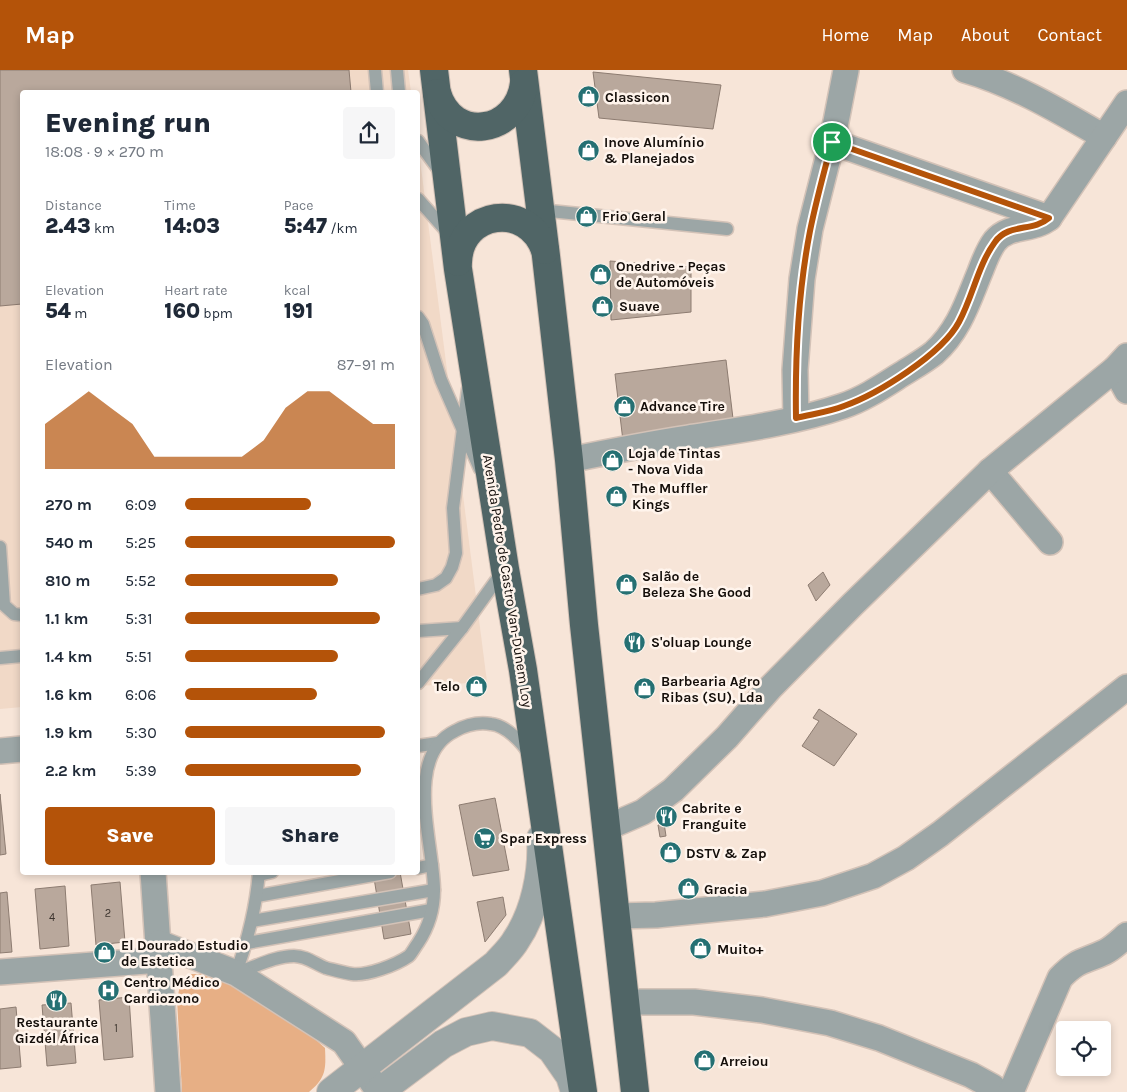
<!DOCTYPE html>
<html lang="en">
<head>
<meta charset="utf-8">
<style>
  :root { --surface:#fff; --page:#f6f6f7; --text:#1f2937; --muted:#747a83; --accent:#b45309 }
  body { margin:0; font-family:Karla,sans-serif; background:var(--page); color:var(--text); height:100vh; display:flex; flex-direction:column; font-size:19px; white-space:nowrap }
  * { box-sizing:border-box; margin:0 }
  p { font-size:16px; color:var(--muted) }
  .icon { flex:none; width:28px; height:28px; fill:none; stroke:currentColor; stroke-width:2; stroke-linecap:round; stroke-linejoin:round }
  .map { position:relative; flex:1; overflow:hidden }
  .sheet { position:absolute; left:20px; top:20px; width:400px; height:785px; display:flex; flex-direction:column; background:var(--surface); border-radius:5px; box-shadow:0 2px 8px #0003 }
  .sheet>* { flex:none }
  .fabs { position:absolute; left:1056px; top:951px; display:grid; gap:10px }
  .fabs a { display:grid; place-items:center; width:55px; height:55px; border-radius:5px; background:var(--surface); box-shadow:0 2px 8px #0003; font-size:25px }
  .pin { position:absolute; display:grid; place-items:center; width:42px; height:42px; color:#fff; margin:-21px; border:2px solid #fff; border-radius:50%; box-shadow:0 1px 5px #0007 }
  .round { display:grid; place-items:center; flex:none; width:52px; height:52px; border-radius:5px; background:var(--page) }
  .head { display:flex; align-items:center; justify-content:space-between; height:85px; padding:0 25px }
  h1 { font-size:28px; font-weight:800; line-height:38px }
  .figures { display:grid; grid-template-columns:repeat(3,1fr); gap:8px; height:85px; padding:5px 25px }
  .figures div { display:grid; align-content:center }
  .figures b { font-size:21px; font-weight:800 }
  .figures small { font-size:14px; font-weight:400 }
  .figures p { font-size:14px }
  .chart { height:140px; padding:10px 25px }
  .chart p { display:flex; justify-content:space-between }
  .chart svg { width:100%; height:90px; margin-top:5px; fill:var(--accent); opacity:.7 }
  .button { display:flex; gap:10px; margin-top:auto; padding:10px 25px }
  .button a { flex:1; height:58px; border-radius:5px; background:var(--accent); color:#fff; font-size:20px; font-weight:800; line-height:58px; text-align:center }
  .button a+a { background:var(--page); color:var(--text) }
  ul { padding:0 25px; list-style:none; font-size:16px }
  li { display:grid; grid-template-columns:80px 60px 1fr; align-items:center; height:38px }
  li i { height:12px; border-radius:6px; background:var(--accent) }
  header { display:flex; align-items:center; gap:30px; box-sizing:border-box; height:70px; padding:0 25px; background:var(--accent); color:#fff }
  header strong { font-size:24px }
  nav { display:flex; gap:28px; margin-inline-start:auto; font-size:18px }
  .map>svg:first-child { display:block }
</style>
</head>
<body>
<header>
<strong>Map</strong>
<nav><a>Home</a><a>Map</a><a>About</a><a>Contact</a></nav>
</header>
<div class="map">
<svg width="1127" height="1022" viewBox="0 0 1127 1022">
  <rect width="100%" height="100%" fill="#f7e5d8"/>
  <!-- built -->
  <g fill="#f1d9c7">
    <polygon points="0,0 408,0 411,22 22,22 22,637 0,639"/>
    <polygon points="418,74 487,612 418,616"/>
  </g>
  <!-- green -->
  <path fill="#e7af85" d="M 190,904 L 213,904 L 241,912 L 315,969 L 325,978 C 326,999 326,1008 309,1022 L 182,1022 L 177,929 L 180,916 Z"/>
  <!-- building -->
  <g fill="#b9a89c" stroke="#8d7c71">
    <polygon points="0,0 349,0 351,22 22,22 22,234 0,236"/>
    <polygon points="593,2 721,15 713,59 599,48"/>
    <polygon points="610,191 691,197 691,242 611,250"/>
    <polygon points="726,290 734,357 623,371 615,304"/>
    <polygon points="823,502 830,515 816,531 808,515"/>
    <polygon points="819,639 857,664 834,696 802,676 819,651 813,648"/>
    <polygon points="0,724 6,784 0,785"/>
    <polygon points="495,728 509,800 473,806 459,735"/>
    <polygon points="664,753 666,766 660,767 658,755"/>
    <polygon points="373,802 400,802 411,864 384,869"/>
    <polygon points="120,812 125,872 96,875 91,815"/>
    <polygon points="65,816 69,876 40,879 35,819"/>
    <polygon points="7,822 12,882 0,883 0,823"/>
    <polygon points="503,827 506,845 485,872 477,832"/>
    <polygon points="129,927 133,987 104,990 99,930"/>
    <polygon points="71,933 76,993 47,996 42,935"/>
    <polygon points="16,937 21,997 0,999 0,939"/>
  </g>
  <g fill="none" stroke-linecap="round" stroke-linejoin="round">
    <defs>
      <g id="service">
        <polyline points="375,0 377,22"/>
        <polyline points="397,0 399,22"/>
        <polyline points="418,71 441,103"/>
        <polyline points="418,129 449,164"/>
        <polyline points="540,140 727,159"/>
        <polyline points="418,247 423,254 441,310 480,399"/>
        <polyline points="0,477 4,535 14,544 22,545"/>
        <polyline points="418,519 436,515 446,508 452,497 456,483 453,438 468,319"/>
        <polyline points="418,561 462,558"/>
        <polyline points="0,588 22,586"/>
        <polyline points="418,613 462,558 503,501"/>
        <polyline points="418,676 438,673"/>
        <polyline points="418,798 432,795"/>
        <polyline points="259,805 272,802"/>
        <polyline points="257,826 390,802"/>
        <polyline points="252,851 434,820"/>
        <polyline points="247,873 431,840"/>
        <path d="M 236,903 C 255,897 275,886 294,886 C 307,886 315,894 326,898 C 334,900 344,903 352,904 C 367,906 396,895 409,886 C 412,883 415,877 418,873 C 428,858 434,839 434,820 C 434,775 403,686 455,661 C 466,655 479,652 491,654 C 505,655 522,672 529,684"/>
        <path d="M 236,903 C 248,870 256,838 259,802"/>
      </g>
      <g id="minor">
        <path d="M 965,0 C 1014,14 1059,41 1104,67"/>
        <polyline points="832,72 1049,148"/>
        <polyline points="1115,299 1127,321"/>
        <polyline points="796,348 795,300 802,209 810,159 832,72 846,0"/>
        <path d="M 569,390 C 608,382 648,374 688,368 C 739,360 793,353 843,336 C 864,329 883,316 902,304 C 913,297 924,291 934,283 C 959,261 968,231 980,202 C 984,192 988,180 995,171 C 1009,154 1033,161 1049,148 L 1127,33"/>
        <polyline points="990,401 1050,472"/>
        <polyline points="0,681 22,679"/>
        <polyline points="606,758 643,742 673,720 727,667 770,618 853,534 990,401 1115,299 1127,286"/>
        <polyline points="153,802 168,1022"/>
        <polyline points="616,846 656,845 765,834 822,823 873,806 906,788 940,764 1127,617"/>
        <polyline points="159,873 236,903 344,972 379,1022"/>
        <polyline points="0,902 160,890"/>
        <polyline points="625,932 694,932 762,940 830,953 879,968 971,1005 993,1017 996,1022"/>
        <path d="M 1011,1022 L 1060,908 C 1078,889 1084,892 1105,882 C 1113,878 1120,871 1127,865"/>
      </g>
      <g id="tertiary">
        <path d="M 331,1022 L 496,894 C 502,887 511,879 516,870 C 535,842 543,802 541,768"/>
        <polyline points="379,1022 443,974 466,962 492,956 530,963 552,980 570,1006 575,1022"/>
      </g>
      <g id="trunk">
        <polyline points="434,0 458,199 505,499 523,600 583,1022"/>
        <polyline points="523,0 546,186 569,390 584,555 635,1022"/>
        <path d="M 437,23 C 452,74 518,64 524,13"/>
        <path d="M 458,192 C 460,140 528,131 545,180"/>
      </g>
    </defs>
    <!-- service casing -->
    <use href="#service" stroke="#d3c2b7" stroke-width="15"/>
    <!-- minor casing -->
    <use href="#minor" stroke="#d3c2b7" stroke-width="28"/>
    <!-- tertiary casing -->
    <use href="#tertiary" stroke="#d3c2b7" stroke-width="30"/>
    <!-- trunk casing -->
    <use href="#trunk" stroke="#d3c2b7" stroke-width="30"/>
    <!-- service -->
    <use href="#service" stroke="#9ca6a6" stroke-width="12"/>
    <!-- minor -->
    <use href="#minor" stroke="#9ca6a6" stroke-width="25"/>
    <!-- tertiary -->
    <use href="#tertiary" stroke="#9ca6a6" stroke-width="28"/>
    <!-- trunk -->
    <use href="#trunk" stroke="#506566" stroke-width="28"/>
  </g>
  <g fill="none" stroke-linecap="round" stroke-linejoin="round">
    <defs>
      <path id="route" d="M 832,72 L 1049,148 C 1033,162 1008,153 995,172 C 978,195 973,226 959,252 C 942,284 878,324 844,336 C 829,342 812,344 796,348 C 795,286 798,223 810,161 C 816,131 824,102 832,72 Z"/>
    </defs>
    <!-- route casing -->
    <use href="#route" stroke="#fff" stroke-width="10"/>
    <!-- route -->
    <use href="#route" stroke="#b45309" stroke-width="6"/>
  </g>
  <!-- icons -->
  <defs>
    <symbol id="shop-disc" viewBox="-11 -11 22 22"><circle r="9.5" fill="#257073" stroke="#fff4ec"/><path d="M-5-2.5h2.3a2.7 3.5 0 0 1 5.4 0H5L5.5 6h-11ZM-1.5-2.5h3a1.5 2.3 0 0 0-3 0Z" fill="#fff"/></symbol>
    <symbol id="restaurant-disc" viewBox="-11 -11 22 22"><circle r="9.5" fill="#257073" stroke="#fff4ec"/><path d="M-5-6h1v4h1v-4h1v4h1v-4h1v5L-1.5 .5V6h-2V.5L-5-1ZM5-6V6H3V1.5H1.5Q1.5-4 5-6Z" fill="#fff"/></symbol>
    <symbol id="supermarket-disc" viewBox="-11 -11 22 22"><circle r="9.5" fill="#257073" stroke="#fff4ec"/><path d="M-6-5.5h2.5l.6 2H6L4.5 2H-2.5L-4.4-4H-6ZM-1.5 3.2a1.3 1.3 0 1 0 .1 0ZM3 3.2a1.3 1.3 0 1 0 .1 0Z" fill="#fff"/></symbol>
    <symbol id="hospital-disc" viewBox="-11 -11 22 22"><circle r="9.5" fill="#257073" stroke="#fff4ec"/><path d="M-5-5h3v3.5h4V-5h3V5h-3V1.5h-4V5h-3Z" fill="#fff"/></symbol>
  </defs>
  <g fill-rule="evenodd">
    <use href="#shop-disc" x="576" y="14" width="25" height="25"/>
    <use href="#shop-disc" x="576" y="68" width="25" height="25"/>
    <use href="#shop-disc" x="574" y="134" width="25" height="25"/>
    <use href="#shop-disc" x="588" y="192" width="25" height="25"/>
    <use href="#shop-disc" x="590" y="224" width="25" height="25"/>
    <use href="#shop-disc" x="612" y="324" width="25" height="25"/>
    <use href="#shop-disc" x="600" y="378" width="25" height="25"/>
    <use href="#shop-disc" x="604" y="414" width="25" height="25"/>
    <use href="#shop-disc" x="614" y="502" width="25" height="25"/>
    <use href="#restaurant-disc" x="622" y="560" width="25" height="25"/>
    <use href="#shop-disc" x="464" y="604" width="25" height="25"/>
    <use href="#shop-disc" x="632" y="606" width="25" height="25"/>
    <use href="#restaurant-disc" x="654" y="734" width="25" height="25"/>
    <use href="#supermarket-disc" x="472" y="756" width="25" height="25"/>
    <use href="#shop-disc" x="658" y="770" width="25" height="25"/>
    <use href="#shop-disc" x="676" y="806" width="25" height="25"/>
    <use href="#shop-disc" x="688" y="866" width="25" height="25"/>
    <use href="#shop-disc" x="92" y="870" width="25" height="25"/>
    <use href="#hospital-disc" x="96" y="908" width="25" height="25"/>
    <use href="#restaurant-disc" x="44" y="918" width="25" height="25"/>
    <use href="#shop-disc" x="692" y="978" width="25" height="25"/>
  </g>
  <g text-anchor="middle" stroke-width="5" stroke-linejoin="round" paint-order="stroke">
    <!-- number labels -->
    <g font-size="11" fill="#3c342e">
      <text x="108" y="847">2</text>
      <text x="52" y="851">4</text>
      <text x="116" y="962">1</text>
    </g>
    <!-- poi labels -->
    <g font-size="14" font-weight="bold" fill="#130d09" stroke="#fff4ec" text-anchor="start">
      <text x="605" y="32">Classicon</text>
      <text x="604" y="77">Inove Alumínio<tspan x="604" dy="16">&amp; Planejados</tspan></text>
      <text x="602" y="151">Frio Geral</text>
      <text x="616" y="201">Onedrive - Peças<tspan x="616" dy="16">de Automóveis</tspan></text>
      <text x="619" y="241">Suave</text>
      <text x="640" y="341">Advance Tire</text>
      <text x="628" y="388">Loja de Tintas<tspan x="628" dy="16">- Nova Vida</tspan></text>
      <text x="632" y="423">The Muffler<tspan x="632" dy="16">Kings</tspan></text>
      <text x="642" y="511">Salão de<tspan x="642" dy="16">Beleza She Good</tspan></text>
      <text x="651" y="577">S'oluap Lounge</text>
      <text x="661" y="616">Barbearia Agro<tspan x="661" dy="16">Ribas (SU), Lda</tspan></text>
      <text x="460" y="621" text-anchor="end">Telo</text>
      <text x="682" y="743">Cabrite e<tspan x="682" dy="16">Franguite</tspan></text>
      <text x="500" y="773">Spar Express</text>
      <text x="686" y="788">DSTV &amp; Zap</text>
      <text x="704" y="824">Gracia</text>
      <text x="121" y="880">El Dourado Estudio<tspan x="121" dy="16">de Estetica</tspan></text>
      <text x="717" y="884">Muito+</text>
      <text x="124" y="917">Centro Médico<tspan x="124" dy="16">Cardiozono</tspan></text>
      <text x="57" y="957" text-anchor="middle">Restaurante<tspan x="57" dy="16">Gizdél África</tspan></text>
      <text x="720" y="996">Arreiou</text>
    </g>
    <!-- street labels -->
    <g font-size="14" fill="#130d09" stroke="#fff4ec">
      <text transform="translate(508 511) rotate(81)" y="5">Avenida Pedro de Castro Van-Dúnem Loy</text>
    </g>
  </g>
</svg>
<div class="fabs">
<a><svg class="icon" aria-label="locate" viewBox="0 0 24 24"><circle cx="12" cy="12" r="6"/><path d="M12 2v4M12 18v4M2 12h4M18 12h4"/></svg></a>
</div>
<div class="pin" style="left:832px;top:72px;background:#1e9e55"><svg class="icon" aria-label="arrive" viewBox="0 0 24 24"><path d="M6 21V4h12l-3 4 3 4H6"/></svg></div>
<section class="sheet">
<div class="head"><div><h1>Evening run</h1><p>18:08 · 9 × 270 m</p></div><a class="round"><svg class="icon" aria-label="share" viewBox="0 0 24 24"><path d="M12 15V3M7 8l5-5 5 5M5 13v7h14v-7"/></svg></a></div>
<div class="figures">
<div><p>Distance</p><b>2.43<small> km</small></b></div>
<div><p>Time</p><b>14:03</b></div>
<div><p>Pace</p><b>5:47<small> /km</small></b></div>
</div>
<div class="figures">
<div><p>Elevation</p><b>54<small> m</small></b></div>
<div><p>Heart rate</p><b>160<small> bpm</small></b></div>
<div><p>kcal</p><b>191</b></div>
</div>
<div class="chart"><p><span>Elevation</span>87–91 m</p>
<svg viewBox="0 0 160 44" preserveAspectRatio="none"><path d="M0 44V22L10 14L20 6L30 14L40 22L50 38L60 38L70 38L80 38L90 38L100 30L110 14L120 6L130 6L140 14L150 22L160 22V44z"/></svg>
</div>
<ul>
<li><b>270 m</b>6:09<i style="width:60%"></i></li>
<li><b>540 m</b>5:25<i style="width:100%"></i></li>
<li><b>810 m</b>5:52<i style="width:73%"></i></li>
<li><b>1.1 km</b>5:31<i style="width:93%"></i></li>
<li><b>1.4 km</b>5:51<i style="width:73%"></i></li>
<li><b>1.6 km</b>6:06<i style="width:63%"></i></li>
<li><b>1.9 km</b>5:30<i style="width:95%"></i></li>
<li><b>2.2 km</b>5:39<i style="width:84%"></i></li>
</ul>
<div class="button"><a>Save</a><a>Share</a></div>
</section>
</div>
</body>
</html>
